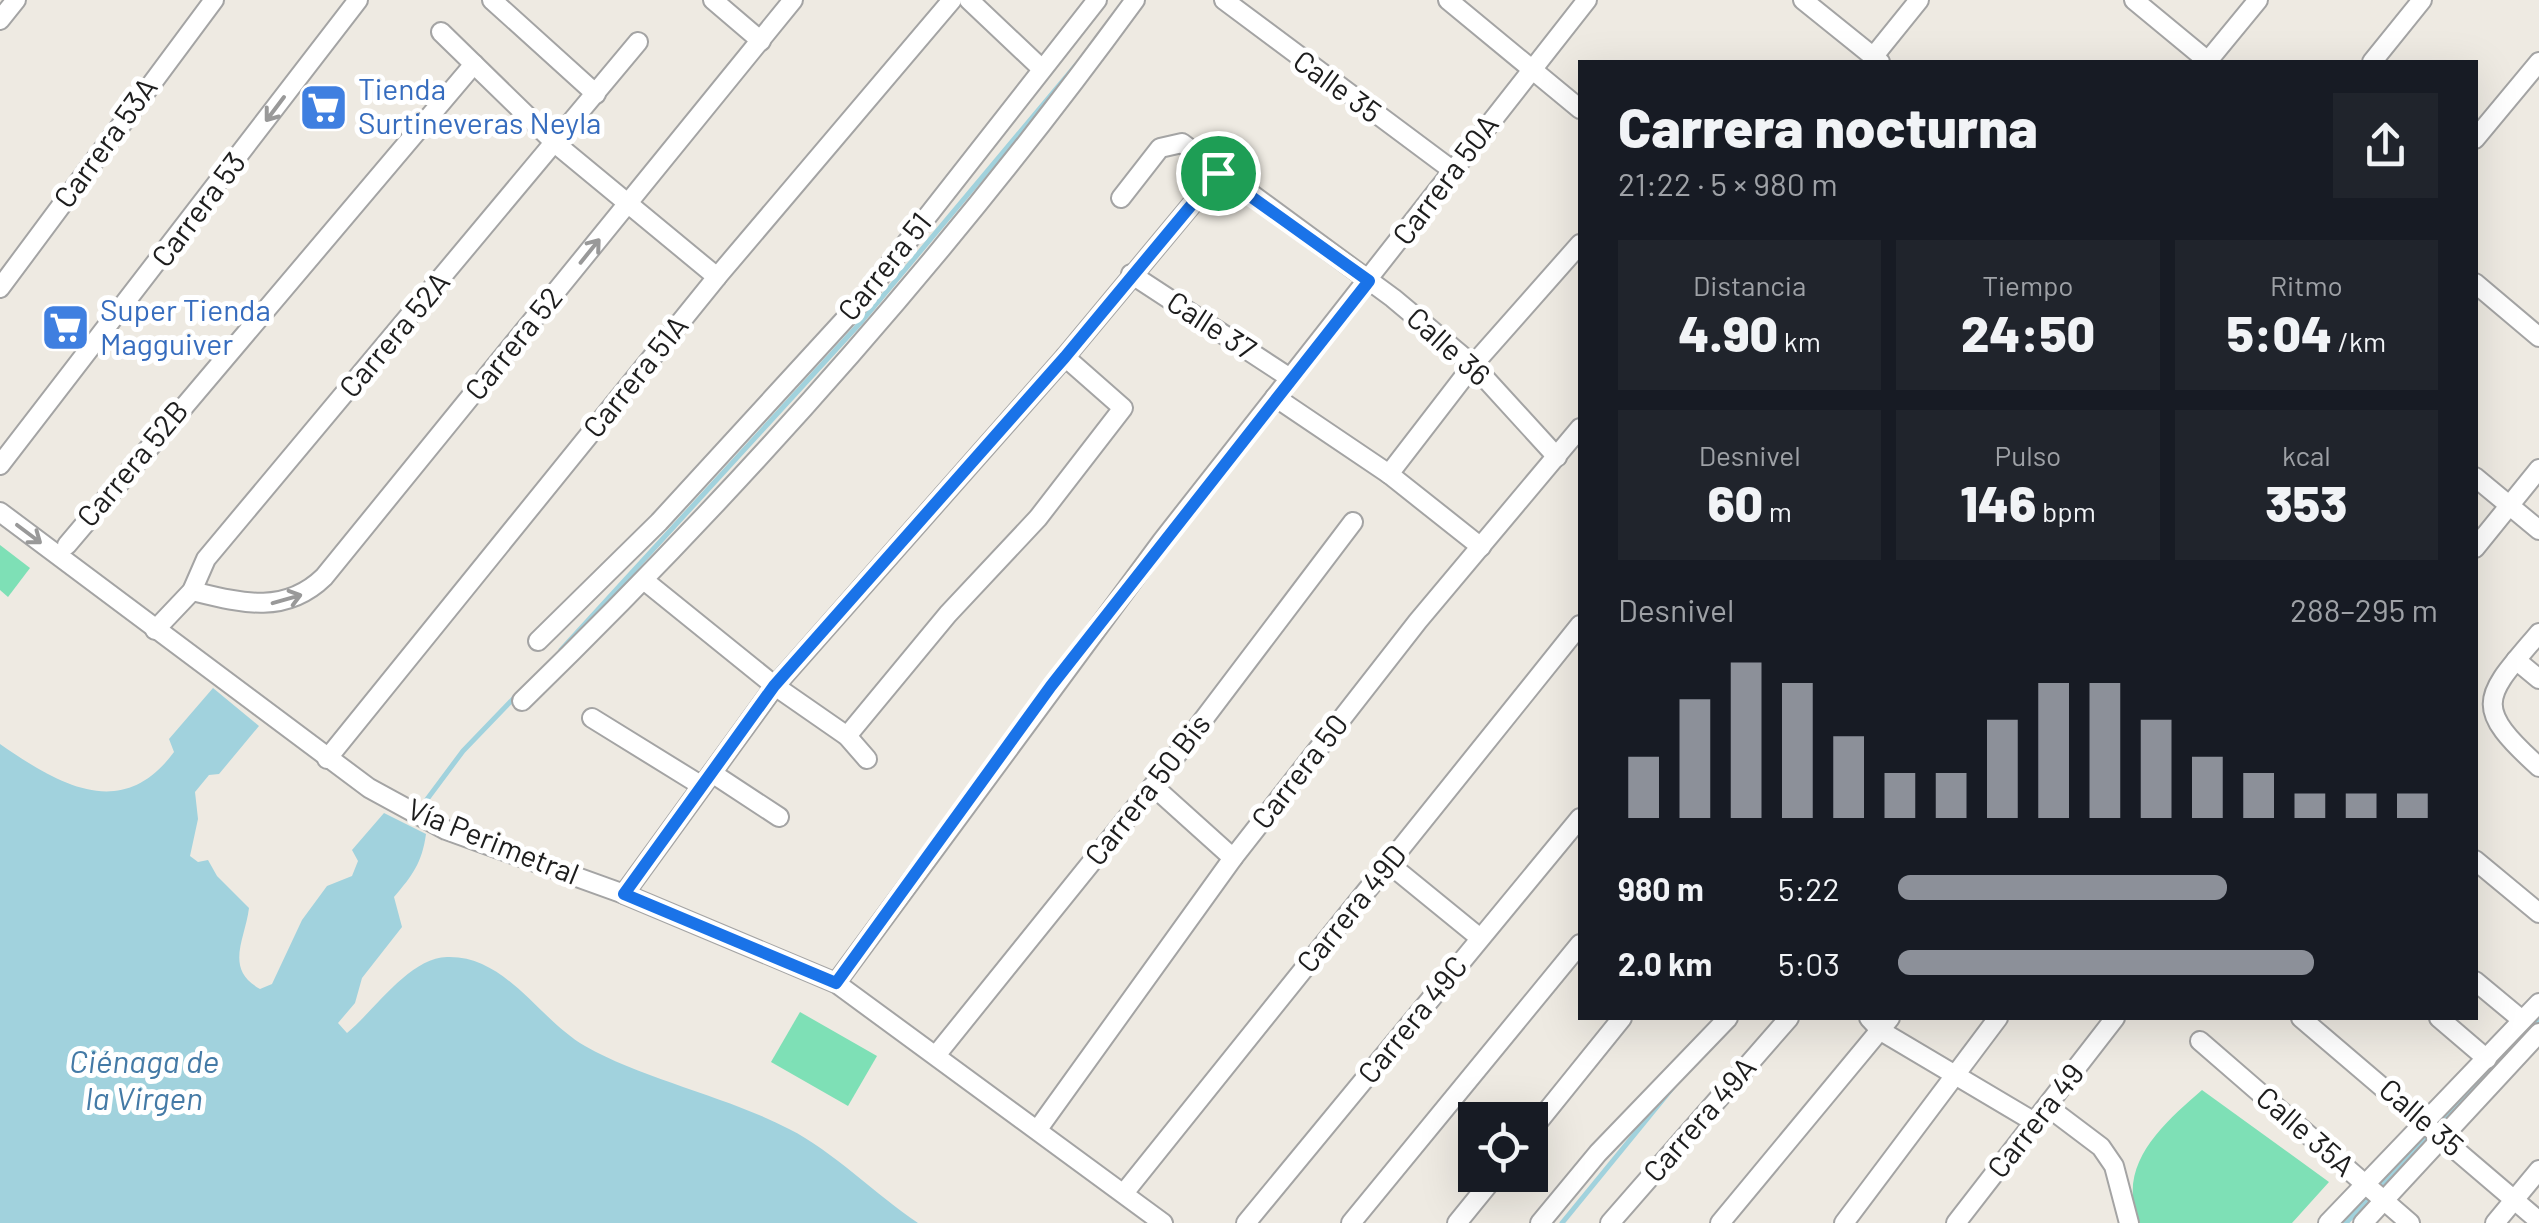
<!DOCTYPE html>
<html lang="es">
<head>
<meta charset="utf-8">
<style>
  :root { --surface:#171b24; --page:#20242c; --text:#f1f3f6; --muted:#9ea1a6; --accent:#8c9099 }
  body { margin:0; font-family:Barlow,sans-serif; background:var(--page); color:var(--text); height:100vh; display:flex; flex-direction:column; font-size:38px; white-space:nowrap }
  * { box-sizing:border-box; margin:0 }
  p { font-size:32px; color:var(--muted) }
  .icon { flex:none; width:55px; height:55px; fill:none; stroke:currentColor; stroke-width:2; stroke-linecap:round; stroke-linejoin:round }
  .map { position:relative; flex:1; overflow:hidden }
  .side { position:absolute; left:1578px; top:60px; width:900px; height:960px; display:flex; flex-direction:column; background:var(--surface); border-radius:0px; box-shadow:0 10px 40px #0002 }
  .side>* { flex:none }
  .controls { position:absolute; left:1458px; top:1102px; display:grid; gap:20px }
  .controls a { display:grid; place-items:center; width:90px; height:90px; border-radius:0px; background:var(--surface); box-shadow:0 10px 40px #0002; font-size:50px }
  .pin { position:absolute; display:grid; place-items:center; width:85px; height:85px; color:#fff; margin:-42px; border:5px solid #fff; border-radius:50%; box-shadow:0 2px 10px #0007 }
  .round { display:grid; place-items:center; flex:none; width:105px; height:105px; border-radius:0px; background:var(--page) }
  .summary { display:flex; align-items:center; justify-content:space-between; height:170px; padding:0 40px }
  h1 { font-size:55px; font-weight:800; line-height:75px }
  .metrics { display:grid; grid-template-columns:repeat(3,1fr); gap:15px; height:170px; padding:10px 40px }
  .metrics div { display:grid; align-content:center; border-radius:0px; background:var(--page); text-align:center }
  .metrics b { font-size:50px; font-weight:800 }
  .metrics small { font-size:28px; font-weight:400 }
  .metrics p { font-size:28px }
  .chart { height:280px; padding:20px 40px }
  .chart p { display:flex; justify-content:space-between }
  .chart svg { width:100%; height:180px; margin-top:10px; stroke:var(--accent); stroke-width:6 }
  ul { padding:0 40px; list-style:none; font-size:32px }
  li { display:grid; grid-template-columns:160px 120px 1fr; align-items:center; height:75px }
  li i { height:25px; border-radius:12px; background:var(--accent) }
  .map>svg:first-child { display:block }
</style>
</head>
<body>
<div class="map">
<svg width="2539" height="1223" viewBox="0 0 2539 1223">
  <rect width="100%" height="100%" fill="#eeeae2"/>
  <!-- pitch -->
  <g fill="#7ee0b6">
    <polygon points="0,545 30,568 8,597 0,590"/>
    <polygon points="800,1012 877,1056 848,1106 771,1062"/>
    <path d="M 2202,1090 L 2329,1182 L 2292,1223 L 2140,1223 C 2114,1166 2163,1124 2202,1090 Z"/>
  </g>
  <!-- water -->
  <path fill="#a1d2dd" d="M 213,688 L 259,726 L 219,774 L 209,775 L 195,792 L 198,819 L 190,856 L 198,862 L 208,860 L 217,876 L 249,908 C 245,940 224,969 260,989 L 272,984 L 302,920 L 327,886 L 352,876 L 358,861 L 352,850 L 384,813 L 426,834 C 422,863 412,876 394,897 L 402,927 L 362,978 L 355,1003 L 338,1023 L 347,1033 C 374,1011 409,958 447,957 C 506,955 538,1019 585,1046 C 645,1080 726,1096 789,1129 C 833,1151 876,1195 918,1223 L 0,1223 L 0,744 C 58,784 122,823 174,752 L 169,739 Z"/>
  <g fill="none" stroke-linecap="round" stroke-linejoin="round">
    <!-- stream -->
    <g stroke="#a1d2dd" stroke-width="5">
      <polyline points="561,650 862,321 1076,65"/>
      <polyline points="419,810 463,751 515,697"/>
      <polyline points="1562,1223 1674,1086"/>
      <polyline points="2346,1223 2539,1019"/>
    </g>
    <defs>
      <g id="minor">
        <polyline points="492,0 596,94"/>
        <polyline points="713,0 761,41"/>
        <polyline points="969,0 1042,69"/>
        <polyline points="1224,0 1452,170"/>
        <polyline points="1448,0 1580,109"/>
        <polyline points="1803,0 1880,62"/>
        <polyline points="2134,0 2209,62"/>
        <polyline points="0,20 16,0"/>
        <polyline points="441,32 556,144 717,277"/>
        <polyline points="1873,57 1919,0"/>
        <polyline points="2207,62 2258,0"/>
        <polyline points="2372,62 2422,0"/>
        <polyline points="2475,139 2539,62"/>
        <polyline points="1121,198 1160,148 1182,143 1393,298 1473,365 1557,457"/>
        <polyline points="1131,274 1290,378"/>
        <polyline points="2475,283 2539,337"/>
        <polyline points="0,288 214,0"/>
        <polyline points="1275,397 1389,474 1481,547"/>
        <polyline points="0,465 358,0"/>
        <polyline points="1389,474 1473,365 1580,244"/>
        <polyline points="2475,477 2539,530"/>
        <polyline points="0,512 369,788 446,830 624,894 836,983 1163,1223"/>
        <polyline points="67,545 474,64"/>
        <polyline points="2475,548 2539,469"/>
        <polyline points="645,581 775,686 847,736 867,759"/>
        <path d="M 192,591 C 241,603 285,615 324,577 L 793,0"/>
        <polyline points="155,630 192,591 206,559 638,42"/>
        <path d="M 2539,633 C 2485,697 2470,705 2539,767"/>
        <polyline points="538,641 659,522 857,306 1097,0"/>
        <polyline points="2516,660 2539,679"/>
        <path d="M 522,701 C 745,484 951,252 1135,0"/>
        <polyline points="592,718 702,786"/>
        <polyline points="847,736 948,614 1038,518 1123,408 1065,357"/>
        <polyline points="327,759 717,277 952,0"/>
        <polyline points="712,773 779,817"/>
        <polyline points="1153,786 1233,858"/>
        <polyline points="2475,860 2539,913"/>
        <polyline points="1388,863 1480,938"/>
        <polyline points="624,894 775,686 1065,357 1218,173"/>
        <polyline points="2475,981 2522,1020"/>
        <polyline points="836,983 1162,541 1587,0"/>
        <polyline points="1869,1018 1881,1031 2036,1123"/>
        <polyline points="2301,1018 2539,1221"/>
        <polyline points="2439,1018 2487,1059"/>
        <polyline points="2200,1041 2410,1223"/>
        <polyline points="937,1054 1153,786 1353,522"/>
        <polyline points="2048,1107 2101,1147 2114,1166 2129,1223"/>
        <polyline points="1038,1129 1233,858 1418,621 1580,428"/>
        <polyline points="1530,1132 1622,1018"/>
        <polyline points="1124,1193 1580,625"/>
        <polyline points="1246,1223 1580,818"/>
        <polyline points="1351,1223 1580,944"/>
        <polyline points="1457,1223 1496,1175"/>
        <polyline points="1540,1223 1598,1153 1728,1018"/>
        <polyline points="1610,1223 1789,1018"/>
        <polyline points="1720,1223 1890,1018"/>
        <polyline points="1844,1223 1998,1018"/>
        <polyline points="1956,1223 2115,1018"/>
        <polyline points="2328,1223 2539,1003"/>
        <polyline points="2363,1223 2539,1033"/>
        <polyline points="2495,1223 2539,1170"/>
      </g>
    </defs>
    <!-- minor casing -->
    <use href="#minor" stroke="#a4a4a4" stroke-width="22"/>
    <!-- minor -->
    <use href="#minor" stroke="#fff" stroke-width="18"/>
  </g>
  <!-- one-way arrows -->
  <defs><path id="oneway-shaft" d="M-6 0H5M1.5-3L5.5 0L1.5 3" fill="none" stroke-width="1.6" stroke-linecap="round" stroke-linejoin="round" transform="scale(2.5)"/></defs>
  <g stroke="#999">
    <use href="#oneway-shaft" transform="translate(275 109) rotate(127)"/>
    <use href="#oneway-shaft" transform="translate(590 251) rotate(-51)"/>
    <use href="#oneway-shaft" transform="translate(29 534) rotate(37)"/>
    <use href="#oneway-shaft" transform="translate(287 599) rotate(-16)"/>
  </g>
  <g fill="none" stroke-linecap="round" stroke-linejoin="round">
    <defs>
      <polygon id="route" points="1218,173 1369,281 1051,686 836,983 624,894 774,686 1065,357"/>
    </defs>
    <!-- route casing -->
    <use href="#route" stroke="#fff" stroke-width="20"/>
    <!-- route -->
    <use href="#route" stroke="#1a73e8" stroke-width="12"/>
  </g>
  <!-- icons -->
  <defs>
    <symbol id="supermarket-square" viewBox="-11 -11 22 22"><rect x="-9" y="-9" width="18" height="18" rx="4" fill="#3f7fe0" stroke="#fff"/><path d="M-6-5.5h2.5l.6 2H6L4.5 2H-2.5L-4.4-4H-6ZM-1.5 3.2a1.3 1.3 0 1 0 .1 0ZM3 3.2a1.3 1.3 0 1 0 .1 0Z" fill="#fff"/></symbol>
  </defs>
  <g fill-rule="evenodd">
    <use href="#supermarket-square" x="296" y="80" width="55" height="55"/>
    <use href="#supermarket-square" x="38" y="300" width="55" height="55"/>
  </g>
  <g text-anchor="middle" stroke-width="10" stroke-linejoin="round" paint-order="stroke">
    <!-- street labels -->
    <g font-size="30" fill="#1d1d1d" stroke="#fff">
      <text transform="translate(1337 87) rotate(36)" y="10">Calle 35</text>
      <text transform="translate(106 143) rotate(-54)" y="10">Carrera 53A</text>
      <text transform="translate(1446 180) rotate(-53)" y="10">Carrera 50A</text>
      <text transform="translate(199 210) rotate(-53)" y="10">Carrera 53</text>
      <text transform="translate(885 267) rotate(-51)" y="10">Carrera 51</text>
      <text transform="translate(1211 326) rotate(33)" y="10">Calle 37</text>
      <text transform="translate(395 335) rotate(-50)" y="10">Carrera 52A</text>
      <text transform="translate(514 344) rotate(-51)" y="10">Carrera 52</text>
      <text transform="translate(1448 347) rotate(42)" y="10">Calle 36</text>
      <text transform="translate(636 377) rotate(-51)" y="10">Carrera 51A</text>
      <text transform="translate(133 464) rotate(-50)" y="10">Carrera 52B</text>
      <text transform="translate(1300 772) rotate(-52)" y="10">Carrera 50</text>
      <text transform="translate(1148 790) rotate(-52)" y="10">Carrera 50 Bis</text>
      <text transform="translate(493 842) rotate(22)" y="10">Vía Perimetral</text>
      <text transform="translate(1352 909) rotate(-51)" y="10">Carrera 49D</text>
      <text transform="translate(1413 1020) rotate(-51)" y="10">Carrera 49C</text>
      <text transform="translate(2421 1118) rotate(41)" y="10">Calle 35</text>
      <text transform="translate(1700 1120) rotate(-49)" y="10">Carrera 49A</text>
      <text transform="translate(2036 1121) rotate(-52)" y="10">Carrera 49</text>
      <text transform="translate(2305 1132) rotate(41)" y="10">Calle 35A</text>
    </g>
    <!-- shop labels -->
    <g font-size="30" fill="#366cbe" stroke="#fff" text-anchor="start">
      <text x="358" y="100">Tienda<tspan x="358" dy="34">Surtineveras Neyla</tspan></text>
      <text x="100" y="321">Super Tienda<tspan x="100" dy="34">Magguiver</tspan></text>
    </g>
    <!-- water labels -->
    <g font-size="32" font-style="italic" fill="#447aa6" stroke="#fff">
      <text x="144" y="1073">Ciénaga de<tspan x="144" dy="37">la Virgen</tspan></text>
    </g>
  </g>
</svg>
<div class="controls">
<a><svg class="icon" aria-label="locate" viewBox="0 0 24 24"><circle cx="12" cy="12" r="6"/><path d="M12 2v4M12 18v4M2 12h4M18 12h4"/></svg></a>
</div>
<div class="pin" style="left:1218px;top:173px;background:#1e9e55"><svg class="icon" aria-label="arrive" viewBox="0 0 24 24"><path d="M6 21V4h12l-3 4 3 4H6"/></svg></div>
<section class="side">
<div class="summary"><div><h1>Carrera nocturna</h1><p>21:22 · 5 × 980 m</p></div><a class="round"><svg class="icon" aria-label="share" viewBox="0 0 24 24"><path d="M12 15V3M7 8l5-5 5 5M5 13v7h14v-7"/></svg></a></div>
<div class="metrics">
<div><p>Distancia</p><b>4.90<small> km</small></b></div>
<div><p>Tiempo</p><b>24:50</b></div>
<div><p>Ritmo</p><b>5:04<small> /km</small></b></div>
</div>
<div class="metrics">
<div><p>Desnivel</p><b>60<small> m</small></b></div>
<div><p>Pulso</p><b>146<small> bpm</small></b></div>
<div><p>kcal</p><b>353</b></div>
</div>
<div class="chart"><p><span>Desnivel</span>288–295 m</p>
<svg viewBox="0 0 160 44" preserveAspectRatio="none"><path d="M5 44V29M15 44V15M25 44V6M35 44V11M45 44V24M55 44V33M65 44V33M75 44V20M85 44V11M95 44V11M105 44V20M115 44V29M125 44V33M135 44V38M145 44V38M155 44V38"/></svg>
</div>
<ul>
<li><b>980 m</b>5:22<i style="width:61%"></i></li>
<li><b>2.0 km</b>5:03<i style="width:77%"></i></li>
</ul>
</section>
</div>
</body>
</html>
